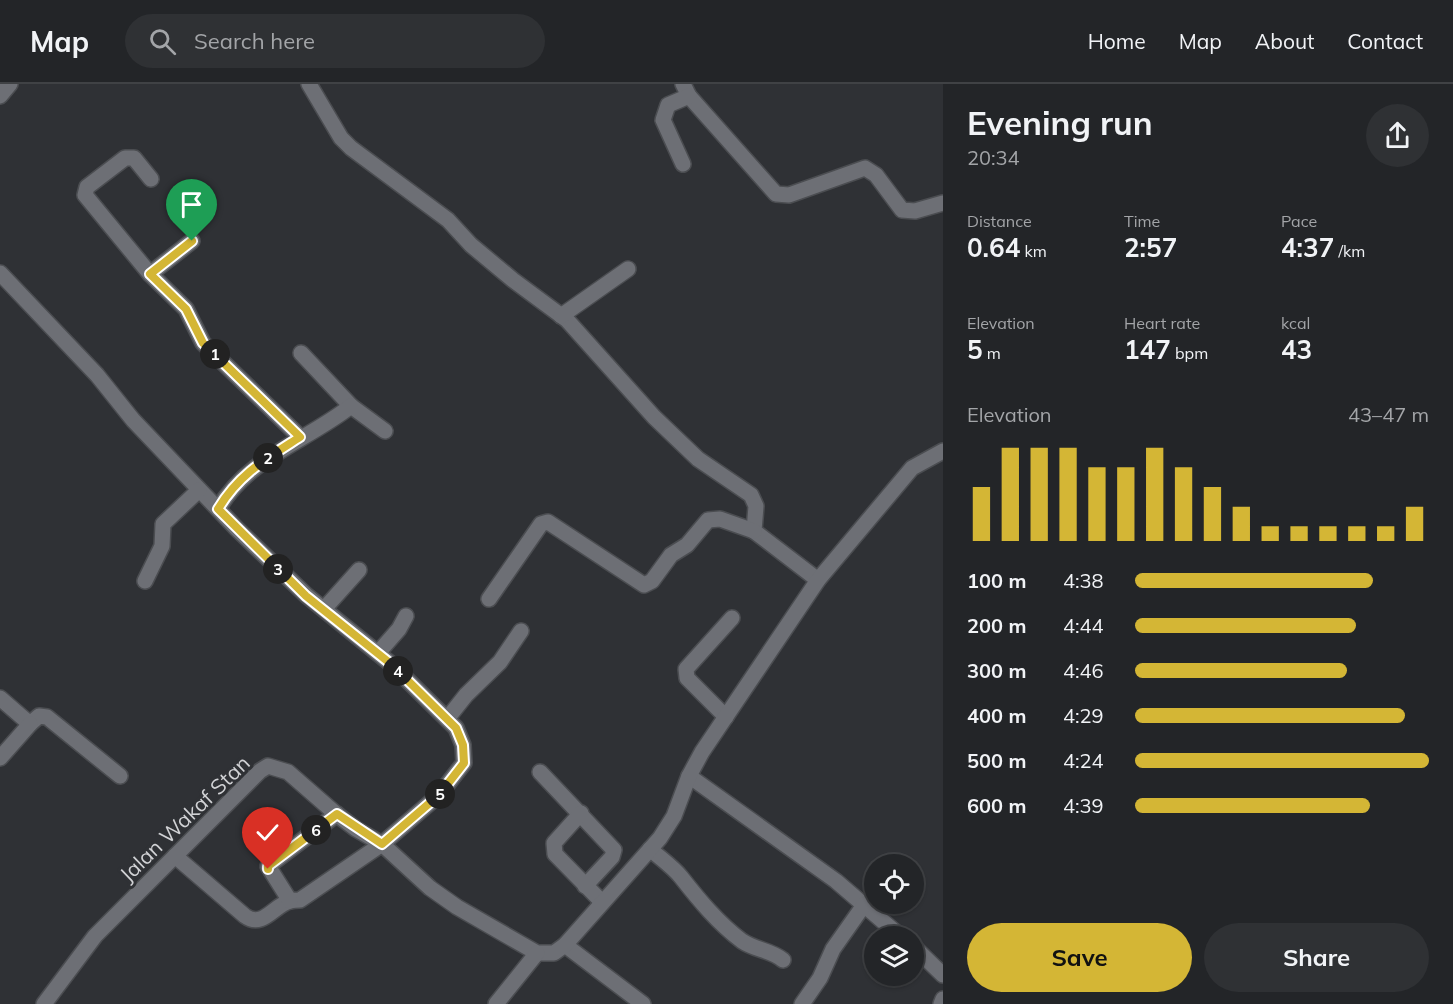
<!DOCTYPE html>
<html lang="en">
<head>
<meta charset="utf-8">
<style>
  :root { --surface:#232528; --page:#2f3134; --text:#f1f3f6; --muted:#a3a5a8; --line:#404245; --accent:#d4b635 }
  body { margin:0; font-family:Mulish,sans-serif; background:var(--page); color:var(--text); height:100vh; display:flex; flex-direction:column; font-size:22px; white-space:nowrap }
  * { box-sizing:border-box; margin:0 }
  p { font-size:20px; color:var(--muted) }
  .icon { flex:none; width:33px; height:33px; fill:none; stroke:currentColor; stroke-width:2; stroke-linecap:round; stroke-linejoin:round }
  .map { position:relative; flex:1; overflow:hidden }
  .panel { display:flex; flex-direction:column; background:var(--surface); width:510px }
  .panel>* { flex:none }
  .controls { position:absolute; left:864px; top:770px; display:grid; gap:12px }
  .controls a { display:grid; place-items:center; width:60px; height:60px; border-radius:50%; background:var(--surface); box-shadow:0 2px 4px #0004,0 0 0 2px var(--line); font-size:30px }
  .pin { position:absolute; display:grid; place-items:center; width:51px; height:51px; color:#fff; margin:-62px -26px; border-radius:50% 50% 50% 0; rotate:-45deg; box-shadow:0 0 6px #0007 }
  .pin .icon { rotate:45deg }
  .km { position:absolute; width:30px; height:30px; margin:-15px; border-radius:50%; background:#222; color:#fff; font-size:16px; line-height:30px; text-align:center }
  .round { display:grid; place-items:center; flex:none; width:63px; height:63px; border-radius:32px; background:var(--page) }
  .summary { display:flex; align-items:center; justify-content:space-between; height:102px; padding:0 24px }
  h1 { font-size:33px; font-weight:700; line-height:45px }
  .metrics { display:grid; grid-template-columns:repeat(3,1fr); gap:9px; height:102px; padding:6px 24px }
  .metrics div { display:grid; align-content:center }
  .metrics b { font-size:26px; font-weight:700 }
  .metrics small { font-size:16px; font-weight:400 }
  .metrics p { font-size:16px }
  .chart { height:168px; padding:12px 24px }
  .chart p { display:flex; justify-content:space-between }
  .chart svg { width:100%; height:108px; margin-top:6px; stroke:var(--accent); stroke-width:6 }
  .primary-button { display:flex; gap:12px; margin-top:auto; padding:12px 24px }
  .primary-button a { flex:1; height:69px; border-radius:36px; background:var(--accent); color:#111; font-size:24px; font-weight:700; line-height:69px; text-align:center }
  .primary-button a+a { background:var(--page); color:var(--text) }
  ul { padding:0 24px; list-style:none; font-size:20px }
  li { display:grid; grid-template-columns:96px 72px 1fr; align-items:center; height:45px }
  li i { height:15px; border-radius:8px; background:var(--accent) }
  header { display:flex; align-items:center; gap:36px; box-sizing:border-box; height:84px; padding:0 30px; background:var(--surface); border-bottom:2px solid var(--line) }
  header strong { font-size:28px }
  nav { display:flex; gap:33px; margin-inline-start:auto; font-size:21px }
  .search { width:420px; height:54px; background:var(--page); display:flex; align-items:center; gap:15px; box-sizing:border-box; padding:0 21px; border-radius:33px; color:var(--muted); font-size:22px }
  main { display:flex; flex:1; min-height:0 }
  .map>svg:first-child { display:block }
</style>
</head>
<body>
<header>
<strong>Map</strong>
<div class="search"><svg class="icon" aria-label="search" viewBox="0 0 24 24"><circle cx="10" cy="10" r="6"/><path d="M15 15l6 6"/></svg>Search here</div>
<nav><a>Home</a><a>Map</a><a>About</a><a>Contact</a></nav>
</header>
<main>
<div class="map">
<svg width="943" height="920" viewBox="0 0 943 920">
  <rect width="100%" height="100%" fill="#2f3135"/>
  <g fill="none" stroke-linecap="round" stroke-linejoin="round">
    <defs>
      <g id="minor">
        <polyline points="309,0 341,54 351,64 448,136 471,161 513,196 567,236 654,333 698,375 751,411 756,422 754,447 818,496"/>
        <polyline points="683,0 689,12 776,110 789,111 865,84 876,91 902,126 915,127 943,119"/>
        <polyline points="0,12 10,0"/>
        <polyline points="683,80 663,36 668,21 689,12"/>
        <polyline points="151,95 134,74 125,74 87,103 85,111 150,190 186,225 203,259 300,353"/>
        <path d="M 0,189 L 97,291 L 133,336 L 237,445 L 306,511 L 391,580 L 456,644 L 463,661 L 464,679 L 439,711 L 382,760 L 300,816 C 297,816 294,816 290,817 C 274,821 263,845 245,832 L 175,772"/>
        <polyline points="150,190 192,157"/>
        <polyline points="561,232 628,185"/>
        <polyline points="301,269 351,322"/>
        <path d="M 218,425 C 249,373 305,358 351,322 L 385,347"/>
        <polyline points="145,497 162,462 163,440 199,406"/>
        <polyline points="489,515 541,440 548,438 644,501 652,497 671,471 687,461 708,436 720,435 754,447"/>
        <polyline points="324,525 359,486"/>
        <polyline points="378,569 399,545 406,532"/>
        <polyline points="0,614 30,640 39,632 47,633 120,692"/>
        <polyline points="726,633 687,594 686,585 732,534"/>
        <polyline points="447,635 466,611 500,578 521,547"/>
        <polyline points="0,674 30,640"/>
        <polyline points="540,688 614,766 612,773 585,802"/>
        <polyline points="689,692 836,797 900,852"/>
        <polyline points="581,729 554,759 555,770 602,818"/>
        <path d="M 650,765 C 660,774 673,783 681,793 C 699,816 718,839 742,857 C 755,866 771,866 783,876"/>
        <polyline points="290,817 268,782 337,730"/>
        <polyline points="565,861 643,920"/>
        <polyline points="914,863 943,891"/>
        <polyline points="44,920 95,852 260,687 268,682 288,688 335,729 356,745 382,760 430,804 457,823 537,869 554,869 565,861 660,754 674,732 689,692 702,668 818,496 912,384 943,367"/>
        <polyline points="496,920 537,869"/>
        <polyline points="802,920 820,894 833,865 864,821"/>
        <polyline points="941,920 943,915"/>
      </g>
    </defs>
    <!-- minor casing -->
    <use href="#minor" stroke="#4b4d51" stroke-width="18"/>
    <!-- minor -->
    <use href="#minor" stroke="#6d6f75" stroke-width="15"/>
  </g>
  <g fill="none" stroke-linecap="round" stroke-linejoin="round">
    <defs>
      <path id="route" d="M 192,157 L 150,190 L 186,225 L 203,259 L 300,353 C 266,375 239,390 218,425 L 306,512 L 391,580 L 456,644 L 463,661 L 464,679 L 439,711 L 382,760 L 337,730 L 268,782 L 268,785"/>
    </defs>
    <!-- route casing -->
    <use href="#route" stroke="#fff" stroke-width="12"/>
    <!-- route -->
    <use href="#route" stroke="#d4b635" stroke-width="8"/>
  </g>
  <g text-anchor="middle" stroke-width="6" stroke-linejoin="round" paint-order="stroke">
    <!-- street labels -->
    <g font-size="21" fill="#d1d2d5" stroke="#2f3135">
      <text transform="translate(185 735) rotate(-44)" y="7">Jalan Wakaf Stan</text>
    </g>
  </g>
</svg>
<div class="controls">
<a><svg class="icon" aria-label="locate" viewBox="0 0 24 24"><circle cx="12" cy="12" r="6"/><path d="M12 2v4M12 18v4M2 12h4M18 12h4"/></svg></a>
<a><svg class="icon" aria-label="layers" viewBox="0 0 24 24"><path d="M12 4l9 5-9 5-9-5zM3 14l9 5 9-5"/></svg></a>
</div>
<div class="pin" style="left:192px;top:157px;background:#1e9e55"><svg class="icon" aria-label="arrive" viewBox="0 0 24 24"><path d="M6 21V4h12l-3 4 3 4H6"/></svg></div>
<div class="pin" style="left:268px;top:785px;background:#d93025"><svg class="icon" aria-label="check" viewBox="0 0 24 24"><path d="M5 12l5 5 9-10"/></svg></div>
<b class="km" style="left:215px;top:270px">1</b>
<b class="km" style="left:268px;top:374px">2</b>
<b class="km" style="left:278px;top:485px">3</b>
<b class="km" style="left:398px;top:587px">4</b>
<b class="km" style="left:440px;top:710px">5</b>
<b class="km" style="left:316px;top:746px">6</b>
</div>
<section class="panel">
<div class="summary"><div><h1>Evening run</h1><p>20:34</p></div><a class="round"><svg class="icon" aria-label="share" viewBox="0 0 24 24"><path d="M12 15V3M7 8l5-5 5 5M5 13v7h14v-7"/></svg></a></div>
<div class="metrics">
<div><p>Distance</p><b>0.64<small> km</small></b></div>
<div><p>Time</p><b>2:57</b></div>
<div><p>Pace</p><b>4:37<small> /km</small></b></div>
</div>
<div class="metrics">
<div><p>Elevation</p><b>5<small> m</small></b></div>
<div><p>Heart rate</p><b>147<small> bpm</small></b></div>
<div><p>kcal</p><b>43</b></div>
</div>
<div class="chart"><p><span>Elevation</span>43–47 m</p>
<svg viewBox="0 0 160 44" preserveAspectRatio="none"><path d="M5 44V22M15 44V6M25 44V6M35 44V6M45 44V14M55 44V14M65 44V6M75 44V14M85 44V22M95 44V30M105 44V38M115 44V38M125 44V38M135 44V38M145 44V38M155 44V30"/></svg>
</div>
<ul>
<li><b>100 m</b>4:38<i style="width:81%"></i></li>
<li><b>200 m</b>4:44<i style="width:75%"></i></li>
<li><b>300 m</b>4:46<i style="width:72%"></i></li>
<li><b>400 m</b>4:29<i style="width:92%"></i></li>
<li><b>500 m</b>4:24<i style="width:100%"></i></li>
<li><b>600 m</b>4:39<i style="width:80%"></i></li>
</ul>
<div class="primary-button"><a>Save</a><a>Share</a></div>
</section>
</main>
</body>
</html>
